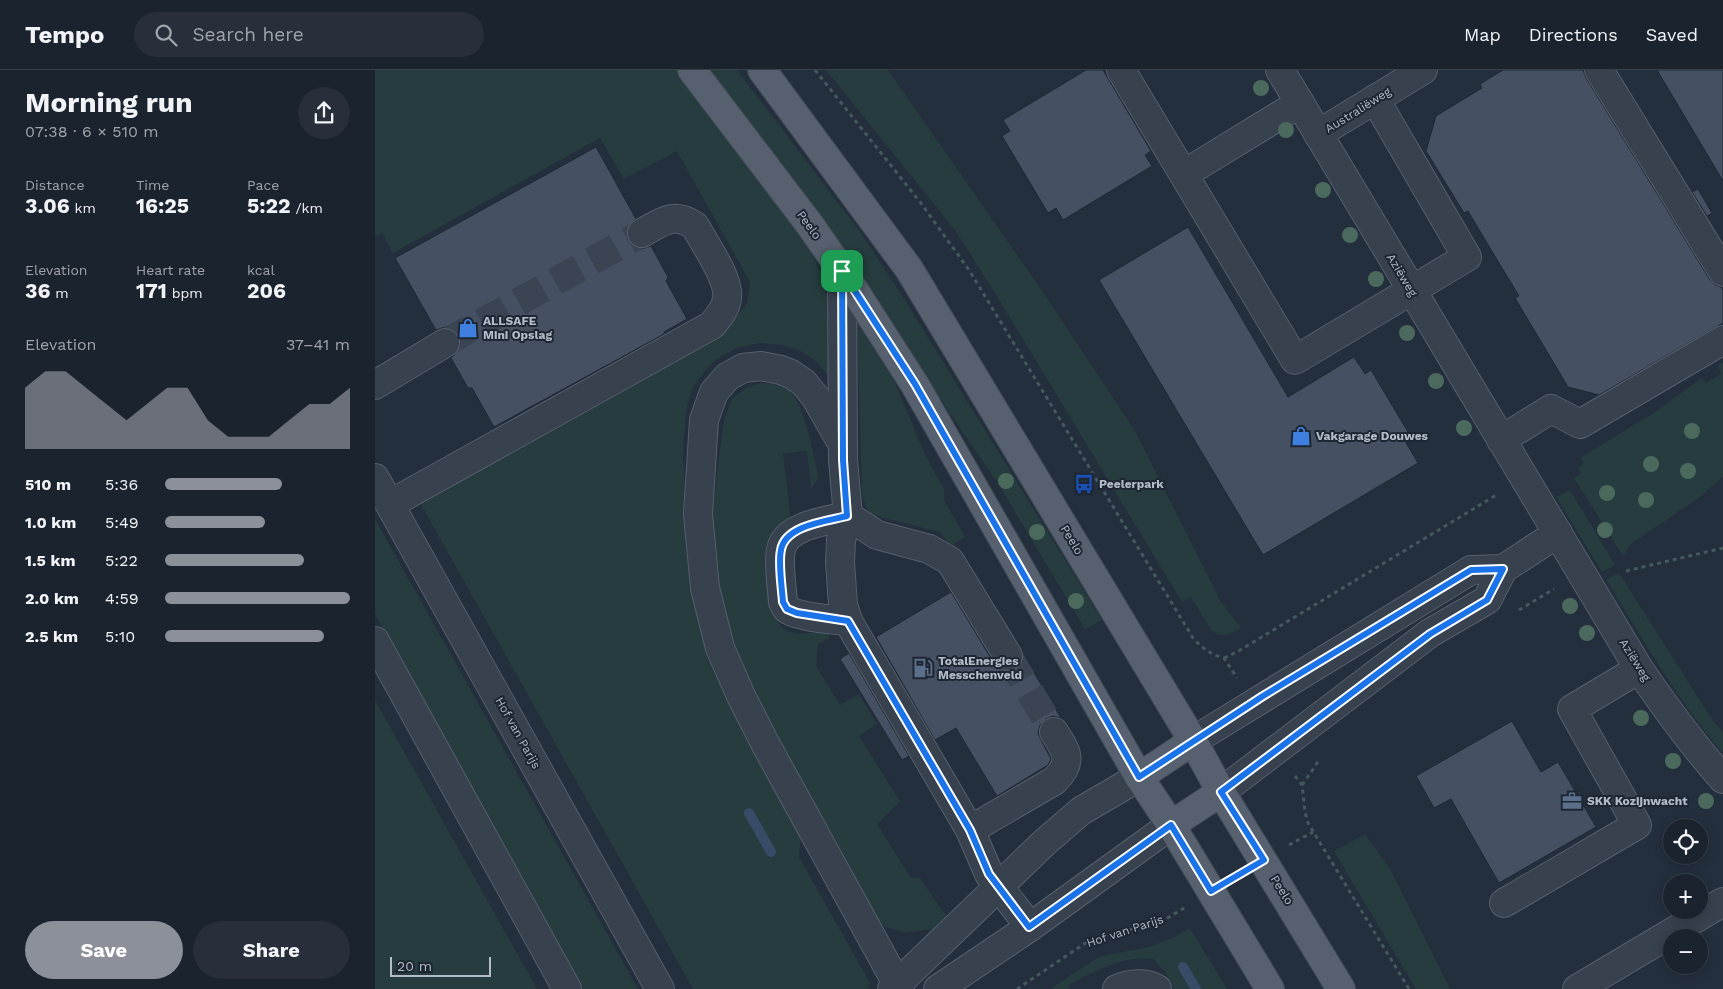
<!DOCTYPE html>
<html lang="en">
<head>
<meta charset="utf-8">
<style>
  :root { --surface:#1b232e; --page:#282f3a; --text:#f1f3f6; --muted:#a0a4aa; --line:#39404a; --accent:#8c9099 }
  body { margin:0; font-family:"Work Sans",sans-serif; background:var(--page); color:var(--text); height:100vh; display:flex; flex-direction:column; font-size:19px; white-space:nowrap }
  * { box-sizing:border-box; margin:0 }
  p { font-size:16px; color:var(--muted) }
  .icon { flex:none; width:28px; height:28px; fill:none; stroke:currentColor; stroke-width:2; stroke-linecap:round; stroke-linejoin:round }
  .map { position:relative; flex:1; overflow:hidden }
  .sheet { display:flex; flex-direction:column; background:var(--surface); width:375px }
  .sheet>* { flex:none }
  .controls { position:absolute; left:1288px; top:749px; display:grid; gap:10px }
  .controls a { display:grid; place-items:center; width:45px; height:45px; border-radius:50%; background:var(--surface); box-shadow:0 2px 12px #0003,0 0 0 1px var(--line); font-size:25px }
  .scale { position:absolute; left:15px; bottom:12px; width:101px; box-sizing:border-box; padding-left:5px; border:2px solid #b4bcc9; border-top:0; font-size:14px; line-height:18px; white-space:nowrap; color:#b4bcc9; -webkit-text-stroke:4px #1d2633; paint-order:stroke }
  .pin { position:absolute; display:grid; place-items:center; width:42px; height:42px; color:#fff; margin:-21px; border-radius:10px; box-shadow:0 2px 8px #0006 }
  .round { display:grid; place-items:center; flex:none; width:52px; height:52px; border-radius:26px; background:var(--page) }
  .summary { display:flex; align-items:center; justify-content:space-between; height:85px; padding:0 25px }
  h1 { font-size:28px; font-weight:700; line-height:38px }
  .metrics { display:grid; grid-template-columns:repeat(3,1fr); gap:8px; height:85px; padding:5px 25px }
  .metrics div { display:grid; align-content:center }
  .metrics b { font-size:21px; font-weight:700 }
  .metrics small { font-size:14px; font-weight:400 }
  .metrics p { font-size:14px }
  .chart { height:140px; padding:10px 25px }
  .chart p { display:flex; justify-content:space-between }
  .chart svg { width:100%; height:90px; margin-top:5px; fill:var(--accent); opacity:.7 }
  .primary-button { display:flex; gap:10px; margin-top:auto; padding:10px 25px }
  .primary-button a { flex:1; height:58px; border-radius:30px; background:var(--accent); color:#fff; font-size:20px; font-weight:700; line-height:58px; text-align:center }
  .primary-button a+a { background:var(--page); color:var(--text) }
  ul { padding:0 25px; list-style:none; font-size:16px }
  li { display:grid; grid-template-columns:80px 60px 1fr; align-items:center; height:38px }
  li i { height:12px; border-radius:6px; background:var(--accent) }
  header { display:flex; align-items:center; gap:30px; box-sizing:border-box; height:70px; padding:0 25px; background:var(--surface); border-bottom:1px solid var(--line) }
  header strong { font-size:24px }
  nav { display:flex; gap:28px; margin-inline-start:auto; font-size:18px }
  .search { width:350px; height:45px; background:var(--page); display:flex; align-items:center; gap:12px; box-sizing:border-box; padding:0 18px; border-radius:28px; color:var(--muted); font-size:19px }
  main { display:flex; flex:1; min-height:0 }
  .map>svg:first-child { display:block }
</style>
</head>
<body>
<header>
<strong>Tempo</strong>
<div class="search"><svg class="icon" aria-label="search" viewBox="0 0 24 24"><circle cx="10" cy="10" r="6"/><path d="M15 15l6 6"/></svg>Search here</div>
<nav><a>Map</a><a>Directions</a><a>Saved</a></nav>
</header>
<main>
<section class="sheet">
<div class="summary"><div><h1>Morning run</h1><p>07:38 · 6 × 510 m</p></div><a class="round"><svg class="icon" aria-label="share" viewBox="0 0 24 24"><path d="M12 15V3M7 8l5-5 5 5M5 13v7h14v-7"/></svg></a></div>
<div class="metrics">
<div><p>Distance</p><b>3.06<small> km</small></b></div>
<div><p>Time</p><b>16:25</b></div>
<div><p>Pace</p><b>5:22<small> /km</small></b></div>
</div>
<div class="metrics">
<div><p>Elevation</p><b>36<small> m</small></b></div>
<div><p>Heart rate</p><b>171<small> bpm</small></b></div>
<div><p>kcal</p><b>206</b></div>
</div>
<div class="chart"><p><span>Elevation</span>37–41 m</p>
<svg viewBox="0 0 160 44" preserveAspectRatio="none"><path d="M0 44V14L10 6L20 6L30 14L40 22L50 30L60 22L70 14L80 14L90 30L100 38L110 38L120 38L130 30L140 22L150 22L160 14V44z"/></svg>
</div>
<ul>
<li><b>510 m</b>5:36<i style="width:63%"></i></li>
<li><b>1.0 km</b>5:49<i style="width:54%"></i></li>
<li><b>1.5 km</b>5:22<i style="width:75%"></i></li>
<li><b>2.0 km</b>4:59<i style="width:100%"></i></li>
<li><b>2.5 km</b>5:10<i style="width:86%"></i></li>
</ul>
<div class="primary-button"><a>Save</a><a>Share</a></div>
</section>
<div class="map">
<svg width="1348" height="919" viewBox="0 0 1348 919">
  <rect width="100%" height="100%" fill="#242f3e"/>
  <!-- green -->
  <g fill="#263c3f">
    <polygon points="0,0 304,0 432,172 448,208 458,251 458,312 442,292 425,281 407,275 384,273 362,278 342,289 330,301 318,317 312,337 308,375 312,487 326,550 349,615 378,680 426,763 424,787 495,913 493,919 318,919 44,431 339,269 357,253 372,233 375,212 302,81 249,109 225,68 18,183 7,163 0,167"/>
    <polygon points="333,0 362,0 486,163 528,227 727,550 710,559 624,415 555,314"/>
    <path d="M 451,0 L 513,0 L 668,222 L 760,361 L 846,532 L 866,558 C 855,564 847,569 836,560 L 816,527 L 807,532 L 620,223 L 580,160 Z"/>
    <polygon points="482,244 510,289 552,389 569,419 569,430 590,467 577,475 573,473 565,462 497,445 491,437 487,425"/>
    <polygon points="1348,292 1348,407 1325,427 1256,474 1248,486 1199,408 1206,404 1203,399 1209,393 1205,388 1280,342 1327,308 1331,313 1346,304 1343,295"/>
    <path d="M 386,313 C 396,314 407,315 415,322 C 430,335 438,385 444,407 L 436,419 L 432,381 L 408,384 L 416,450 L 395,494 L 404,553 C 412,569 436,562 451,562 L 454,563 L 454,568 L 443,574 L 441,596 L 465,635 L 484,624 L 502,654 L 484,666 L 525,731 L 502,754 L 536,808 L 545,808 L 574,850 L 558,859 L 530,863 L 509,856 L 500,846 L 463,774 L 409,683 L 371,606 L 347,543 L 337,478 L 338,434 L 349,350 L 357,329 L 371,318 Z"/>
    <polygon points="1195,420 1240,495 1227,502 1181,427"/>
    <polygon points="0,449 263,919 206,919 0,544"/>
    <path d="M 1244,503 L 1338,651 L 1348,662 L 1348,683 C 1302,630 1268,569 1231,510 Z"/>
    <polygon points="0,630 162,919 0,919"/>
    <polygon points="990,764 1015,799 1075,919 1041,919 959,781"/>
    <path d="M 815,858 L 852,919 L 799,919 L 789,901 L 778,889 C 746,886 720,901 693,916 L 695,919 L 679,919 L 678,917 L 717,891 L 727,886 L 775,877 L 799,867 Z"/>
  </g>
  <g fill="none" stroke-linecap="round" stroke-linejoin="round">
    <!-- stream -->
    <g stroke="#394c67" stroke-width="10">
      <polyline points="374,743 396,782"/>
      <polyline points="808,897 821,919"/>
    </g>
  </g>
  <!-- building -->
  <g fill="#455162" stroke="#1f2835">
    <polygon points="711,0 728,0 776,81 770,85 777,96 688,150 681,138 673,143 627,66 635,61 628,50"/>
    <polygon points="1128,0 1208,0 1211,8 1335,210 1340,215 1346,217 1348,220 1348,253 1224,325 1193,317 1140,228 1144,226 1118,183 1093,141 1089,143 1051,81 1061,46 1107,18 1105,14"/>
    <polygon points="1282,0 1348,0 1348,111"/>
    <polygon points="221,77 261,149 253,156 251,162 253,170 259,176 266,179 276,176 293,207 291,211 312,249 289,262 289,264 119,357 97,318 93,318 76,288 84,280 86,272 84,265 78,260 70,257 61,260 20,188"/>
    <polygon points="1323,119 1337,143 1332,146 1317,122"/>
    <polygon points="813,157 913,327 979,287 990,304 996,300 1036,367 1030,371 1043,393 888,485 724,210"/>
    <polygon points="576,522 620,595 626,600 634,602 642,599 647,593 649,586 686,648 678,646 671,649 665,655 663,663 666,670 676,689 673,695 622,726 581,658 560,670 501,567"/>
    <polygon points="474,583 534,686 527,690 465,589"/>
    <polygon points="1137,651 1166,702 1183,692 1221,757 1124,813 1076,729 1059,738 1041,706"/>
  </g>
  <g fill="none" stroke-linecap="round" stroke-linejoin="round">
    <!-- minor-tunnel -->
    <g stroke="#3a4453" stroke-width="28" stroke-dasharray="28 14" stroke-linecap="butt">
      <polyline points="70,273 267,163"/>
      <polyline points="633,586 679,662"/>
    </g>
    <defs>
      <g id="minor">
        <polyline points="746,0 920,290 1092,187 1000,29"/>
        <path d="M 905,0 L 1264,599 C 1290,637 1317,674 1348,709"/>
        <polyline points="1224,0 1348,202"/>
        <polyline points="943,64 1048,0"/>
        <polyline points="809,104 925,33"/>
        <polyline points="467,201 468,390 473,446 466,470 465,492 468,535 473,551 595,760 614,804 655,857"/>
        <polyline points="0,315 70,273"/>
        <polyline points="1126,370 1176,339 1205,354 1348,270"/>
        <polyline points="468,375 441,328 429,313 416,304 406,300 386,296 368,298 352,307 339,322 329,350 323,444 330,518 345,578 367,628 391,675 525,919"/>
        <polyline points="0,408 285,919"/>
        <path d="M 15,434 L 337,255 C 344,246 351,239 352,228 C 355,209 329,173 320,156 C 299,141 287,152 267,163"/>
        <path d="M 473,551 C 459,550 421,547 412,539 C 411,538 408,532 408,532 C 407,518 403,493 406,480 C 410,455 452,451 473,446 L 502,465 L 554,479 L 575,491 L 633,586"/>
        <polyline points="0,571 192,919"/>
        <polyline points="818,671 1096,500 1128,499"/>
        <polyline points="846,722 1055,563 1112,530 1128,499 1183,463"/>
        <path d="M 595,760 L 679,711 C 699,692 692,682 679,662"/>
        <polyline points="1129,833 1262,755 1197,639 1264,599"/>
        <polyline points="517,919 670,772 706,741 764,707"/>
        <polyline points="563,919 655,857 796,755"/>
        <path d="M 742,919 C 754,913 771,912 782,919"/>
        <polyline points="1202,919 1348,832"/>
      </g>
      <g id="major">
        <polyline points="317,0 435,155 467,201 540,315 764,707 796,755 895,919"/>
        <polyline points="387,0 534,199 818,671 846,722 966,919"/>
        <polyline points="764,707 818,671"/>
        <polyline points="796,755 846,722"/>
      </g>
    </defs>
    <!-- minor casing -->
    <use href="#minor" stroke="#565f6c" stroke-width="30"/>
    <!-- major casing -->
    <use href="#major" stroke="#414a57" stroke-width="30"/>
    <!-- path -->
    <g stroke="#44595c" stroke-width="3" stroke-dasharray="4 4" stroke-linecap="butt">
      <path d="M 440,0 L 545,132 L 594,200 L 818,568 C 828,579 835,584 849,588 L 862,608"/>
      <polyline points="1251,501 1348,478"/>
      <polyline points="1144,540 1179,519"/>
      <polyline points="849,588 862,582 1123,424"/>
      <polyline points="920,706 927,715 930,742 933,753 1034,919"/>
      <polyline points="927,715 945,689"/>
      <polyline points="914,775 938,762"/>
      <polyline points="642,919 712,872 732,865 774,855 789,850 811,837"/>
    </g>
    <!-- minor -->
    <use href="#minor" stroke="#38414e" stroke-width="28"/>
    <!-- major -->
    <use href="#major" stroke="#56606e" stroke-width="28"/>
  </g>
  <!-- trees -->
  <g fill="#4b6a5d">
    <circle cx="886" cy="18" r="8"/>
    <circle cx="911" cy="60" r="8"/>
    <circle cx="948" cy="120" r="8"/>
    <circle cx="975" cy="165" r="8"/>
    <circle cx="1001" cy="209" r="8"/>
    <circle cx="1032" cy="263" r="8"/>
    <circle cx="1061" cy="311" r="8"/>
    <circle cx="1089" cy="358" r="8"/>
    <circle cx="1317" cy="361" r="8"/>
    <circle cx="1276" cy="394" r="8"/>
    <circle cx="1313" cy="401" r="8"/>
    <circle cx="631" cy="411" r="8"/>
    <circle cx="1232" cy="423" r="8"/>
    <circle cx="1271" cy="430" r="8"/>
    <circle cx="1230" cy="460" r="8"/>
    <circle cx="662" cy="462" r="8"/>
    <circle cx="701" cy="531" r="8"/>
    <circle cx="1195" cy="536" r="8"/>
    <circle cx="1212" cy="563" r="8"/>
    <circle cx="1266" cy="648" r="8"/>
    <circle cx="1298" cy="691" r="8"/>
    <circle cx="1331" cy="731" r="8"/>
  </g>
  <g fill="none" stroke-linecap="round" stroke-linejoin="round">
    <defs>
      <path id="route" d="M 467,201 L 540,314 L 764,707 L 888,626 L 1096,500 L 1128,499 L 1112,530 L 1055,564 L 846,722 L 889,790 L 836,821 L 796,755 L 654,857 L 614,804 L 595,760 L 473,551 L 422,543 L 412,539 L 408,532 C 407,518 403,493 406,480 C 410,455 453,451 472,446 L 468,390 Z"/>
    </defs>
    <!-- route casing -->
    <use href="#route" stroke="#fff" stroke-width="10"/>
    <!-- route -->
    <use href="#route" stroke="#1a73e8" stroke-width="6"/>
  </g>
  <!-- icons -->
  <defs>
    <symbol id="shop-bare" viewBox="-9 -9 18 18"><path d="M-5-2.5h2.3a2.7 3.5 0 0 1 5.4 0H5L5.5 6h-11ZM-1.5-2.5h3a1.5 2.3 0 0 0-3 0Z" fill="#3f7fe0" stroke="#1d2633" stroke-width="2.5" paint-order="stroke"/></symbol>
    <symbol id="bus-bare" viewBox="-9 -9 18 18"><path d="M-5-6H5V4H4V6H2V4H-2V6H-4V4H-5ZM-3.5-4V0h7V-4ZM-3.5 1.2v1.5H-2V1.2ZM2 1.2v1.5H3.5V1.2Z" fill="#1a4fb4" stroke="#1d2633" stroke-width="2.5" paint-order="stroke"/></symbol>
    <symbol id="fuel-bare" viewBox="-9 -9 18 18"><path d="M-5.5-6h7V0h2V4h1.3V-2.5L3-4.5l.8-.8L6-3V5H2.5V1h-1V6h-7ZM-4.2-4.7v3.2H.2V-4.7Z" fill="#5c6f8a" stroke="#1d2633" stroke-width="2.5" paint-order="stroke"/></symbol>
    <symbol id="office-bare" viewBox="-9 -9 18 18"><path d="M-6-3h4V-5.5h4V-3h4V5H-6ZM-1-4.5V-3h2v-1.5ZM-6 0V1H6V0Z" fill="#5c6f8a" stroke="#1d2633" stroke-width="2.5" paint-order="stroke"/></symbol>
  </defs>
  <g fill-rule="evenodd">
    <use href="#shop-bare" x="79" y="244" width="28" height="28"/>
    <use href="#shop-bare" x="912" y="352" width="28" height="28"/>
    <use href="#bus-bare" x="695" y="400" width="28" height="28"/>
    <use href="#fuel-bare" x="534" y="584" width="28" height="28"/>
    <use href="#office-bare" x="1183" y="717" width="28" height="28"/>
  </g>
  <g text-anchor="middle" stroke-width="4" stroke-linejoin="round" paint-order="stroke">
    <!-- street labels -->
    <g font-size="12" fill="#b4bcc9" stroke="#1d2633">
      <text transform="translate(983 40) rotate(-32)" y="4">Australiëweg</text>
      <text transform="translate(434 155) rotate(54)" y="4">Peelo</text>
      <text transform="translate(1027 205) rotate(59)" y="4">Aziëweg</text>
      <text transform="translate(697 470) rotate(59)" y="4">Peelo</text>
      <text transform="translate(1260 590) rotate(58)" y="4">Aziëweg</text>
      <text transform="translate(143 663) rotate(61)" y="4">Hof van Parijs</text>
      <text transform="translate(907 820) rotate(58)" y="4">Peelo</text>
      <text transform="translate(750 861) rotate(-18)" y="4">Hof van Parijs</text>
    </g>
    <!-- poi labels -->
    <g font-size="12" font-weight="bold" fill="#b4bcc9" stroke="#1d2633" text-anchor="start">
      <text x="108" y="255">ALLSAFE<tspan x="108" dy="14">Mini Opslag</tspan></text>
      <text x="941" y="370">Vakgarage Douwes</text>
      <text x="724" y="418">Peelerpark</text>
      <text x="563" y="595">TotalEnergies<tspan x="563" dy="14">Messchenveld</tspan></text>
      <text x="1212" y="735">SKK Kozijnwacht</text>
    </g>
  </g>
</svg>
<div class="controls">
<a><svg class="icon" aria-label="locate" viewBox="0 0 24 24"><circle cx="12" cy="12" r="6"/><path d="M12 2v4M12 18v4M2 12h4M18 12h4"/></svg></a>
<a>+</a>
<a>−</a>
</div>
<div class="scale">20 m</div>
<div class="pin" style="left:467px;top:201px;background:#1e9e55"><svg class="icon" aria-label="arrive" viewBox="0 0 24 24"><path d="M6 21V4h12l-3 4 3 4H6"/></svg></div>
</div>
</main>
</body>
</html>
